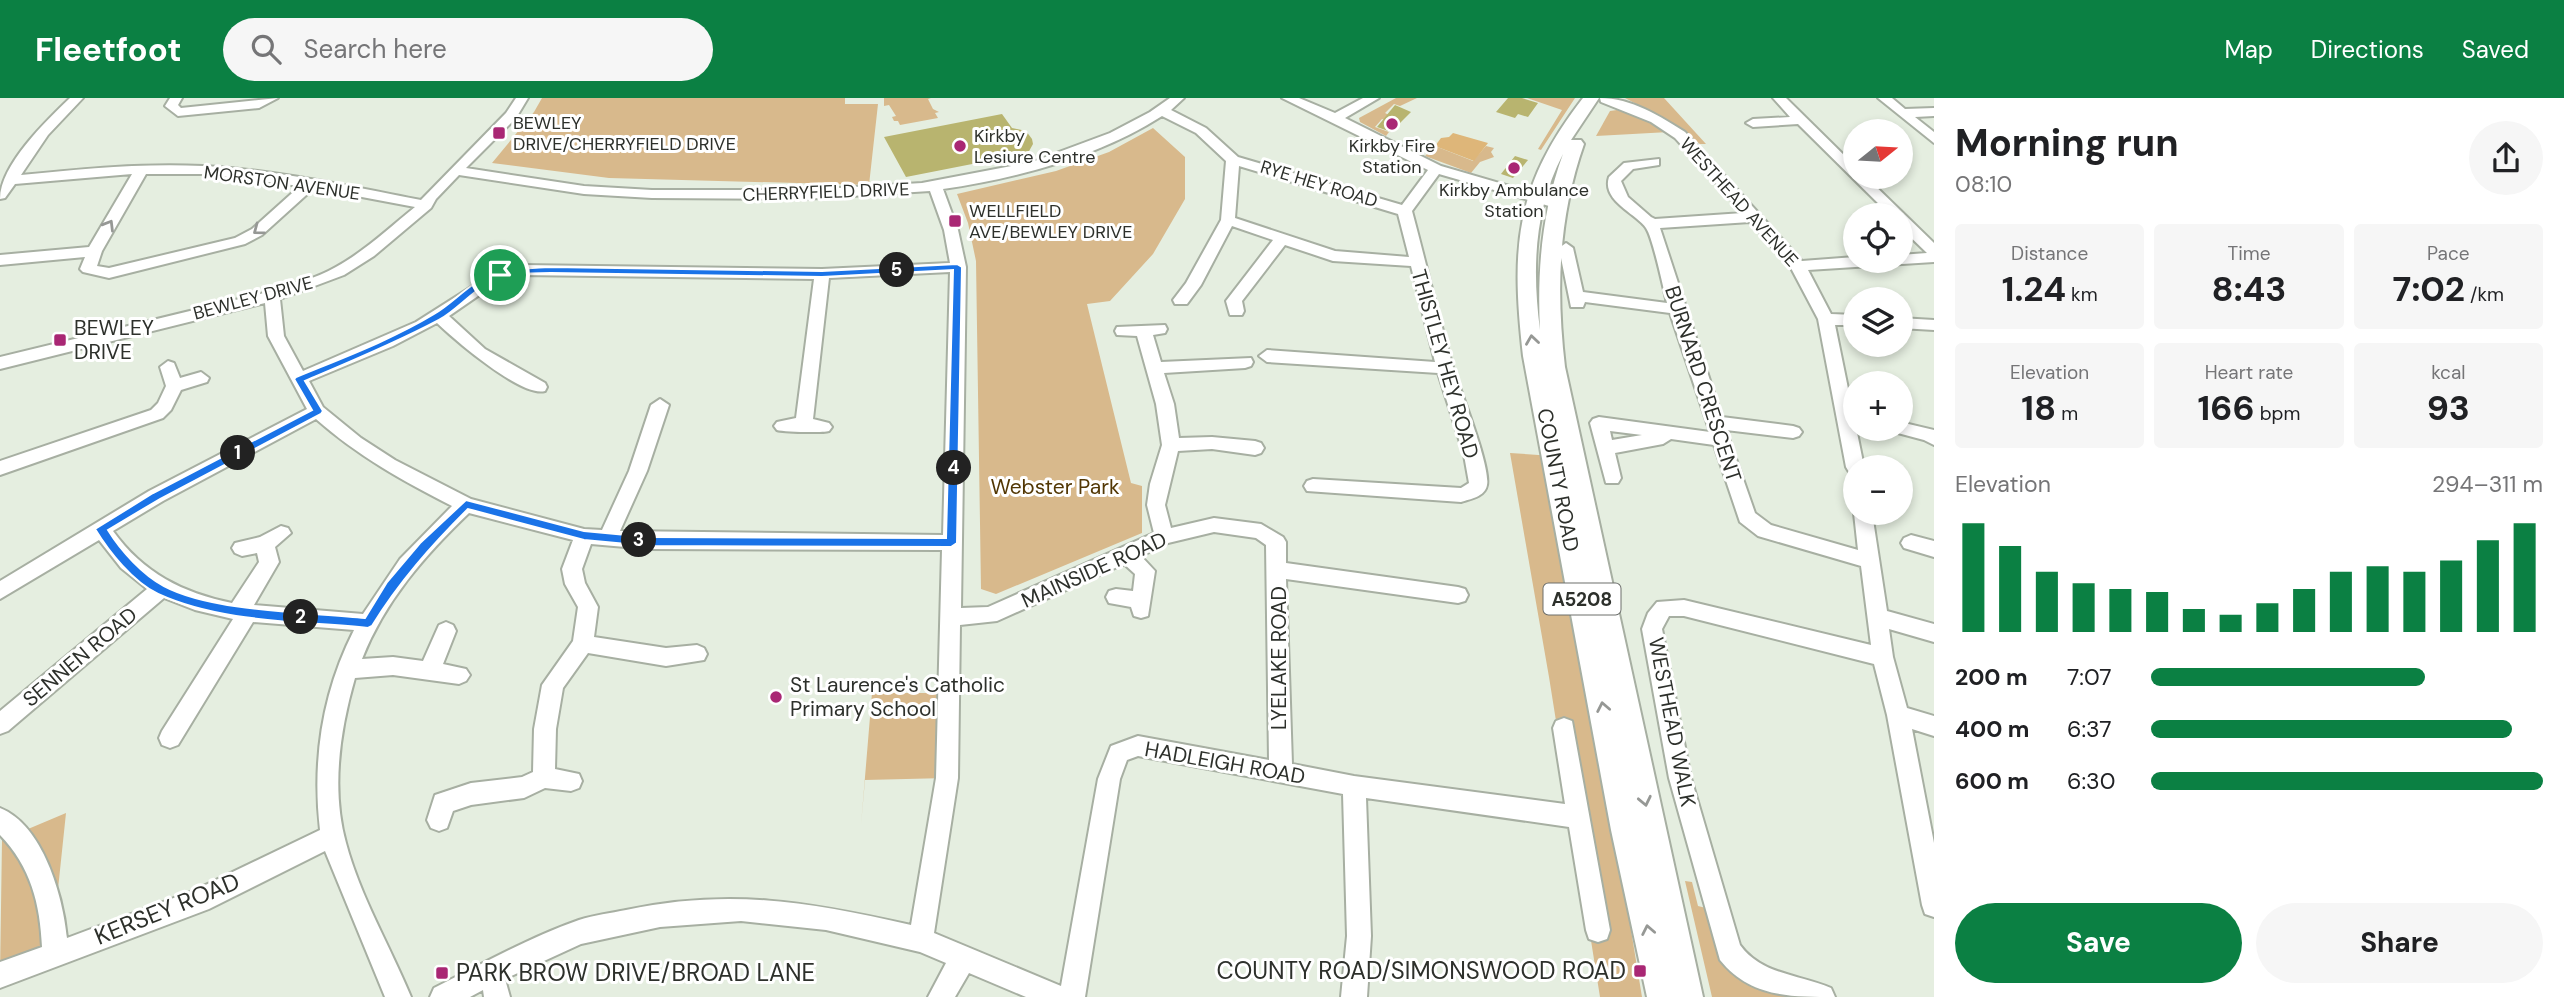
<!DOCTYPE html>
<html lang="en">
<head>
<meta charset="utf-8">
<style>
  :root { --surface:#fff; --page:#f6f6f6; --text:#202124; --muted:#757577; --accent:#0b8043 }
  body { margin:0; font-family:"DM Sans",sans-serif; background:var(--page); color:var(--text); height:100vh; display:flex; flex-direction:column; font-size:26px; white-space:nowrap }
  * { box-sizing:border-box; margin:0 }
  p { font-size:23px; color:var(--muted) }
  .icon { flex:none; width:38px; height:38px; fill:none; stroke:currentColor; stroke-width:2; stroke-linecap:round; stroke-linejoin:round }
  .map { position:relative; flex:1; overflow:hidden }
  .panel { display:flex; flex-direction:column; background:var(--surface); width:630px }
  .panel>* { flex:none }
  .needle { width:46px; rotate:72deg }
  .fabs { position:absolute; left:1843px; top:21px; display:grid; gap:14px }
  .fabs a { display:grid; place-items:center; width:70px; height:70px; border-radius:50%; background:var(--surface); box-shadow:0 4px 10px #0003; font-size:35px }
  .pin { position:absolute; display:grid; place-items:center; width:60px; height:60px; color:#fff; margin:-30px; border:4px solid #fff; border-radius:50%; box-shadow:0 2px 7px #0007 }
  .km { position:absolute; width:35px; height:35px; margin:-18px; border-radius:50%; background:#222; color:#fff; font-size:19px; line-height:35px; text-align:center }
  .round { display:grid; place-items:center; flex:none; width:74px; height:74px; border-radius:37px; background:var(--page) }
  .head { display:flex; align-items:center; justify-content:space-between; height:119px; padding:0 21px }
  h1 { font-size:38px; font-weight:700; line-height:52px }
  .stats { display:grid; grid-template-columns:repeat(3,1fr); gap:10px; height:119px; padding:7px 21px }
  .stats div { display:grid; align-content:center; border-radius:7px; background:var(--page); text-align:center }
  .stats b { font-size:35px; font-weight:700 }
  .stats small { font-size:19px; font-weight:400 }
  .stats p { font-size:19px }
  .chart { height:196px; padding:14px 21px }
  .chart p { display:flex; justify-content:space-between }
  .chart svg { width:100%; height:126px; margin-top:7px; stroke:var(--accent); stroke-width:6 }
  .action { display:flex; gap:14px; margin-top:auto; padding:14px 21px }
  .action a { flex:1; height:80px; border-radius:42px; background:var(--accent); color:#fff; font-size:28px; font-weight:700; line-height:80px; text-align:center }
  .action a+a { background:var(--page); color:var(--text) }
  ul { padding:0 21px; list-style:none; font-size:23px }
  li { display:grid; grid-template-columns:112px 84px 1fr; align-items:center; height:52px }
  li i { height:18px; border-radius:9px; background:var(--accent) }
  header { display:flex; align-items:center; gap:42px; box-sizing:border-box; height:98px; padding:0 35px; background:var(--accent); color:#fff }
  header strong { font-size:33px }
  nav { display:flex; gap:38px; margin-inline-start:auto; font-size:24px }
  .search { width:490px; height:63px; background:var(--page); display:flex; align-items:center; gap:18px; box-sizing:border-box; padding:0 24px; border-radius:38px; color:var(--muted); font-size:26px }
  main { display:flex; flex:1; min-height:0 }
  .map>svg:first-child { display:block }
</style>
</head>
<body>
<header>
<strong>Fleetfoot</strong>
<div class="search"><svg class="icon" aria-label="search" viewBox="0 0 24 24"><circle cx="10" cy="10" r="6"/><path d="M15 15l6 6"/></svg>Search here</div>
<nav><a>Map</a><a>Directions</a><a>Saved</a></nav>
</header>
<main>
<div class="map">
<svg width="1934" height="899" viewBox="0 0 1934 899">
  <rect width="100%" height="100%" fill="#e5eee0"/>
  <!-- green -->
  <g fill="#d8b98c">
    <polygon points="542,0 845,0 845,6 878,6 869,87 609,80 492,65 534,14"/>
    <polygon points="884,0 931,0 928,1 933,11 939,14 935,15 938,20 900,27 898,23 894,23 892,19 896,18 889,7 884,8"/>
    <polygon points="1396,0 1417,0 1400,8 1394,6 1385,15 1391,18 1386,22 1382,21 1375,29 1389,34 1386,38 1360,24 1359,20"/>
    <polygon points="1527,0 1575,0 1541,52 1538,51 1562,12"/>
    <polygon points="1625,0 1664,0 1706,46 1700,46 1669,23"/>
    <polygon points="1617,12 1649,22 1669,34 1596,38 1610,13"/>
    <polygon points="1153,30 1185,59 1185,101 1153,156 1110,203 1087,206 1131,385 1142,388 1142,435 996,496 981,491 976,163 968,125 957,96 1056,73 1109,54"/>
    <polygon points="1435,48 1473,63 1486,48 1494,50 1491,54 1494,59 1480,64 1471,75 1425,58"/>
    <polygon points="1510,355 1553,358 1642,899 1600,899 1549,579"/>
    <polygon points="872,595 950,595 947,680 865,682 861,727"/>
    <polygon points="66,715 54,829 55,855 0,877 2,742"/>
    <polygon points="1685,783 1692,784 1698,808 1706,810 1724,856 1796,899 1712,899"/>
  </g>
  <!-- forest -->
  <polygon fill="#deb679" points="1453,35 1488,45 1474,63 1435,48 1441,40 1449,39"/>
  <!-- building -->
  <g fill="#b8b46f">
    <polygon points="1508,0 1522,0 1538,5 1528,19 1518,16 1515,20 1496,14"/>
    <polygon points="1395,7 1411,14 1391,34 1377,29"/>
    <polygon points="1002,16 1012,30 1026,33 1032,41 1033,46 1028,55 906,79 884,39"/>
    <polygon points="1515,58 1528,62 1513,80 1501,76"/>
  </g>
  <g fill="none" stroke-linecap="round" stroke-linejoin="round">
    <defs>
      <g id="minor">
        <path d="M 70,0 L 83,0 L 48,37 L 21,77 C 81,71 142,65 203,68 C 277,72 349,88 421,102 L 506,15 L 516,0 L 528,0 L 516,20 L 466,70 L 584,88 L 652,92 L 804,92 L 922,85 L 1032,64 L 1110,35 L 1150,14 L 1170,0 L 1184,0 L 1171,12 L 1206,30 L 1238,59 L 1402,107 L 1428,72 L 1282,0 L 1299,0 L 1335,15 L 1363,0 L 1379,0 L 1345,20 L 1441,68 L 1561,103 L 1563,106 L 1556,110 L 1439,76 L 1412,113 C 1426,165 1438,217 1453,269 C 1460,292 1491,369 1487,387 C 1485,399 1470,401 1461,404 L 1307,393 L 1304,388 L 1307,383 L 1313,381 L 1461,390 L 1469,385 L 1464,357 L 1438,275 L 1267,264 L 1259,258 L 1267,252 L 1435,264 L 1411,168 L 1333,163 L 1285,147 L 1242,203 L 1244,213 L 1242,217 L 1230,217 L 1226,203 L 1273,142 L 1232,128 L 1201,187 L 1187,206 L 1175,206 L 1173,202 L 1186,185 L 1221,122 L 1226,63 L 1196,35 L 1162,18 C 1098,59 1017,80 943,91 L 958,132 L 966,169 L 961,510 L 988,509 L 1154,435 L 1147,407 L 1150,386 L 1162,347 L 1156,306 L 1137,238 L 1117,237 L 1115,233 L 1117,229 L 1165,227 L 1167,231 L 1165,235 L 1153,237 L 1161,264 L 1251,260 L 1253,264 L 1251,268 L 1245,270 L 1164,275 L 1174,306 L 1179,340 L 1212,339 L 1255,343 L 1261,345 L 1264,350 L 1261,355 L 1255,357 L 1212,351 L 1178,353 L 1165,407 L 1171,430 L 1214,420 L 1261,426 L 1283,439 L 1286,444 L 1286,465 L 1458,489 L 1465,491 L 1468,497 L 1465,503 L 1458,505 L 1286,481 L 1292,666 L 1354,678 L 1565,706 L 1553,630 L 1556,623 L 1564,620 L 1572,623 L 1610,832 L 1607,841 L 1598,844 L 1589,841 L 1586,832 L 1569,729 L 1366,700 L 1371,838 L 1367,899 L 1341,899 L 1347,838 L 1343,696 L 1138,658 L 1127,662 L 1120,681 L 1085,899 L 1026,899 L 969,875 L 955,899 L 928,899 L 946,865 L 920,854 L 826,832 L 741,823 L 660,829 L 581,846 L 505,881 L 510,899 L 484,899 L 483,892 L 470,899 L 430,899 L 434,890 C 482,866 528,840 579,822 C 594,817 611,815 626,812 C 730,790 809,804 911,827 L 936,680 L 942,452 L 648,451 L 591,446 L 582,471 L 585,485 L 598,509 L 594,539 L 666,550 L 697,547 L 704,550 L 707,556 L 704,562 L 666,568 L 588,555 L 563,590 L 556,631 L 555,671 L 579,676 L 582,683 L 579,690 L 571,693 L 545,690 L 524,700 L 471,707 L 453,713 L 447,730 L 439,733 L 431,730 L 427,722 L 435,697 L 471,685 L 522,679 L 533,674 L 534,631 L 542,587 L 573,543 L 578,509 L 565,486 L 562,471 L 573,442 L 469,415 C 424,458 385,503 362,561 L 393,559 L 423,563 L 439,527 L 446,524 L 453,527 L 456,533 L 443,566 L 466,571 L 470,577 L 466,583 L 459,586 L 393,577 L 355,580 C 340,632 331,691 346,745 C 360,798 390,848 411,899 L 385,899 L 325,753 L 209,811 L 0,890 L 0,864 L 42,849 C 40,806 31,769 0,737 L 0,710 C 43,727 63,798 67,840 L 195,792 L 320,732 C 312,663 322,595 354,532 L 253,524 L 178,647 L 170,650 L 162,647 L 159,640 L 162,633 L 233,521 L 195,512 L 164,500 L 8,633 L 0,636 L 0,613 L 147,491 L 121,470 L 99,442 L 0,501 L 0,483 L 149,393 L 307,311 L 268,238 L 265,205 L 0,271 L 0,259 L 268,194 C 291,187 315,181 336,169 C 365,153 389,130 415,109 L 314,90 L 262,137 L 245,146 L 109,180 L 83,174 L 80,171 L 85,159 L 0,167 L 0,157 L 89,149 L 132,76 L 15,86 L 5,100 L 0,101 C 0,67 46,23 70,0 ZM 1239,68 L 1398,116 L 1409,159 L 1335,153 L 1235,120 ZM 146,76 L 204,76 L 300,88 L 252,131 L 235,140 L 109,170 L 97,168 L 102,153 ZM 459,77 L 584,96 L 652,100 L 804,101 L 930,93 L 944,132 L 950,165 L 822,171 L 522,167 L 490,177 L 416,224 L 303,273 L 284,238 L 280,201 L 344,177 L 374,158 L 431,110 L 436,101 ZM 950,174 L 943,437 L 620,433 L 647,373 L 669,307 L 660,301 L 651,307 L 629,373 L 602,432 L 584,431 L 471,401 L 395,362 L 361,340 L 323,309 L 309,283 L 393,248 L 437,225 C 455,242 522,300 545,293 L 547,289 L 545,285 L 485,251 L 449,218 L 491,189 L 522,177 L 814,181 L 796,320 L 777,324 L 774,328 L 777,332 C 783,334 823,335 829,333 L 832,329 L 829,325 L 813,321 L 829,180 ZM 316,321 C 358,358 403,383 452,408 L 400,461 L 363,516 L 254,507 L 279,464 L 275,449 L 291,435 L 288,430 L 281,428 L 260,439 L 235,445 L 232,450 L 235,455 L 242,458 L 257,455 L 259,464 L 232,505 C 183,495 143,475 113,433 L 163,403 ZM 1214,434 L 1256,440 L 1266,447 L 1269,662 L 1138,638 L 1111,648 L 1098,681 L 1061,888 L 934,835 L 958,680 L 960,527 L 997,523 L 1124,466 L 1135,476 L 1133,493 L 1116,491 L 1109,493 L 1106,499 L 1109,505 L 1131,509 L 1134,518 L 1141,520 L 1148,518 L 1155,473 L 1141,458 L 1168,445 Z"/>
        <polygon points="170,0 182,0 178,7 181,10 278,0 259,10 178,18 165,8"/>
        <path d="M 1600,0 C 1631,0 1660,18 1685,34 L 1802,163 L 1855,159 L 1855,163 L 1900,163 L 1900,157 L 1927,155 L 1900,129 L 1900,117 L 1890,117 L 1798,26 L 1753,29 L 1746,25 L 1753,21 L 1790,19 L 1773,0 L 1786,0 L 1855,68 L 1855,79 L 1866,79 L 1934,145 L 1934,164 L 1808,172 L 1831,216 L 1855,217 L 1855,227 L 1835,227 L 1864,369 L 1855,369 L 1855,376 L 1849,374 L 1846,369 L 1818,221 L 1791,170 L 1750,124 L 1660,130 L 1722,319 L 1793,328 L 1799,330 L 1802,334 L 1799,338 L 1793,340 L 1726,332 L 1755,415 L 1771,427 L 1858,452 L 1854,415 L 1855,412 L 1855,415 L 1872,415 L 1887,513 L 1934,526 L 1934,544 L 1889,531 L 1893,559 L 1907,610 L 1934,618 L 1934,638 L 1912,631 L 1934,745 L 1934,819 L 1925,816 L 1922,807 L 1887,617 L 1874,566 L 1684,518 L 1669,518 L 1662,531 L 1691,680 L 1740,847 C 1762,877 1798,876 1831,890 L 1835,899 C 1789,899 1750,899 1720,862 L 1669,680 L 1642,531 L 1648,515 L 1657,504 L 1684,502 L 1871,547 L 1861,468 L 1758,438 L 1740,424 L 1714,347 L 1671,341 L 1663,346 L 1615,355 L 1621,380 L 1618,385 L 1606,385 L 1590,325 L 1593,321 L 1599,319 L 1710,334 L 1670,215 L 1585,204 L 1583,209 L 1571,209 L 1559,150 L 1566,145 L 1573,150 L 1583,194 L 1667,205 C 1663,189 1653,140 1646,130 C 1637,116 1601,103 1609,79 L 1624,65 L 1659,61 L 1659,67 L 1633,71 L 1621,83 L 1628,99 L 1651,119 L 1655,121 L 1743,115 L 1675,40 L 1651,24 L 1601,4 ZM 1610,333 L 1642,337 L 1612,342 Z"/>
        <polygon points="1878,0 1892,0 1905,11 1934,10 1934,18 1915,19 1934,34 1934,45"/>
        <polygon points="1900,220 1934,222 1934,232 1900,230"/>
        <polygon points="168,263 174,265 180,280 201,274 209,280 207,284 181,292 171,312 163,320 0,377 0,363 151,312 158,305 166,288 160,269"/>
        <polygon points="1900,324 1934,332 1934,347 1924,342 1894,334 1892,331 1900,331"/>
        <polygon points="1911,437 1934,443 1934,459 1904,450 1901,445 1904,440"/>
      </g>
      <path id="major" d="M 1583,0 L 1599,0 L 1571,42 L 1581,42 L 1584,46 C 1558,120 1556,192 1565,269 L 1703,899 L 1647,899 L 1611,732 L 1523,258 C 1511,150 1514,89 1583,0 ZM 1563,56 C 1542,113 1537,172 1540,232 C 1532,170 1534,112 1563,56 Z"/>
    </defs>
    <!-- minor casing -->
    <use href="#minor" stroke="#a7afa2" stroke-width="4"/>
    <!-- major casing -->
    <use href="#major" stroke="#a7afa2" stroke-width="4"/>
    <!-- minor -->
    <use href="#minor" fill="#fff" fill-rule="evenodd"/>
    <!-- major -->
    <use href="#major" fill="#fff" fill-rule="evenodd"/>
  </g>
  <!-- one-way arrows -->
  <defs><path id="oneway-chevron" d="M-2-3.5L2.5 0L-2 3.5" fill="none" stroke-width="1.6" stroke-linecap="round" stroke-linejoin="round" transform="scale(1.75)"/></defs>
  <g stroke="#969895">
    <use href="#oneway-chevron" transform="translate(109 127) rotate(-59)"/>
    <use href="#oneway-chevron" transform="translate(258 132) rotate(143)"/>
    <use href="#oneway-chevron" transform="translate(1532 242) rotate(-98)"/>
    <use href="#oneway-chevron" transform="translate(1603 609) rotate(-101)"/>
    <use href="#oneway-chevron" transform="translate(1645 703) rotate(78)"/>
    <use href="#oneway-chevron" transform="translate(1648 832) rotate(-101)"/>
  </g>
  <!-- route -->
  <path fill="#1a73e8" stroke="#fff" stroke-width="2" fill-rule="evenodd" d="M 957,166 L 962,169 L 957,445 L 951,449 L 648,448 L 584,442 L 468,411 C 431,448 399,484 372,528 L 368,530 C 299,523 221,525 158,496 C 133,484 109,454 95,431 L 153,395 L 312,312 L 294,281 L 296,279 C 342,260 391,242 434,216 C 450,207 462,193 477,184 C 500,171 525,170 551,169 L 822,173 ZM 953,172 L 946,440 L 648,439 L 584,433 L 466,402 L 420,445 L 387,484 L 365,520 C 309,514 213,514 164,488 C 143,477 121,453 108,432 L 160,401 L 321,316 L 323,313 L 305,283 C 350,264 396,245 439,222 C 455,213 467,199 482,189 C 503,176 527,175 551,175 L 822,179 Z"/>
  <!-- markers -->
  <g fill="#a92774" stroke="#fff" stroke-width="2.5">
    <circle cx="1392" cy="26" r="7"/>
    <rect x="492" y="28" width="14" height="14" rx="3.5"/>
    <circle cx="960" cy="48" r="7"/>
    <circle cx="1514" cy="70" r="7"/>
    <rect x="948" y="116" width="14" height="14" rx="3.5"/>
    <rect x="53" y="235" width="14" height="14" rx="3.5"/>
    <circle cx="776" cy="599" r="7"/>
    <rect x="1633" y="866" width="14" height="14" rx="3.5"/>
    <rect x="435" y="868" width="14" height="14" rx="3.5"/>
  </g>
  <g text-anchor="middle" stroke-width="6" stroke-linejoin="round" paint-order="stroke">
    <!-- far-poi labels -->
    <g font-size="18" fill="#2d302b" stroke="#fff" text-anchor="start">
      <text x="513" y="31">BEWLEY<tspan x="513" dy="21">DRIVE/CHERRYFIELD DRIVE</tspan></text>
      <text x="974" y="44">Kirkby<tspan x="974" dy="21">Lesiure Centre</tspan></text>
      <text x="1392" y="54" text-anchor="middle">Kirkby Fire<tspan x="1392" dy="21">Station</tspan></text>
      <text x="1514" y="98" text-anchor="middle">Kirkby Ambulance<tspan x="1514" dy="21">Station</tspan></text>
      <text x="969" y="119">WELLFIELD<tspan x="969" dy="21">AVE/BEWLEY DRIVE</tspan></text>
    </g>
    <!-- far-street labels -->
    <g font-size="18" fill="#2d302b" stroke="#fff">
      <text transform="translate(282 85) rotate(8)" y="6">MORSTON AVENUE</text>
      <text transform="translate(1319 86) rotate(17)" y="6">RYE HEY ROAD</text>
      <text transform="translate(826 94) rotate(-2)" y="6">CHERRYFIELD DRIVE</text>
      <text transform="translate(1739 104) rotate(48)" y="6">WESTHEAD AVENUE</text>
      <text transform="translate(253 200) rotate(-15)" y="6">BEWLEY DRIVE</text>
    </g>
    <!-- shield labels -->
    <rect fill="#fff" stroke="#6c6e6b" stroke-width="2" x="1543.5" y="485.5" width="77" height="31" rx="5"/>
    <g font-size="19" font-weight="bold" fill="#2d302b">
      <text x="1582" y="508">A5208</text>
    </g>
    <!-- poi labels -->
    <g font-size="21" fill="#2d302b" stroke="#fff" text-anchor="start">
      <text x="74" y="237">BEWLEY<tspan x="74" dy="24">DRIVE</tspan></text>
      <text x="790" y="594">St Laurence's Catholic<tspan x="790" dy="24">Primary School</tspan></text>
    </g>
    <!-- street labels -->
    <g font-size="21" fill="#2d302b" stroke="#fff">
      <text transform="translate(1445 266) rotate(74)" y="7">THISTLEY HEY ROAD</text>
      <text transform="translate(1703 286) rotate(72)" y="7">BURNARD CRESCENT</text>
      <text transform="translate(1558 382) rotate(79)" y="7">COUNTY ROAD</text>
      <text transform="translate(1094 472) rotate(-24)" y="7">MAINSIDE ROAD</text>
      <text transform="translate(80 559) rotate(-40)" y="7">SENNEN ROAD</text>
      <text transform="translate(1279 560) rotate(-90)" y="7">LYELAKE ROAD</text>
      <text transform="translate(1672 624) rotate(79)" y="7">WESTHEAD WALK</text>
      <text transform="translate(1225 665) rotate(10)" y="7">HADLEIGH ROAD</text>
    </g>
    <!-- park labels -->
    <g font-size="21" fill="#523704" stroke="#fff">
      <text x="1055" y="396">Webster Park</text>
    </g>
    <!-- near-street labels -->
    <g font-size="24" fill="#2d302b" stroke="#fff">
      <text transform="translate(167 811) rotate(-22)" y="8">KERSEY ROAD</text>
    </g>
    <!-- near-poi labels -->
    <g font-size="24" fill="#2d302b" stroke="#fff" text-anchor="end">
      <text x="1626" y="881">COUNTY ROAD/SIMONSWOOD ROAD</text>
      <text x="456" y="883" text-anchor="start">PARK BROW DRIVE/BROAD LANE</text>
    </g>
  </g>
</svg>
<div class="fabs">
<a><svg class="needle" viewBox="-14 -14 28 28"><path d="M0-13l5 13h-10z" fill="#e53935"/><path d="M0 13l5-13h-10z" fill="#757577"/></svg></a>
<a><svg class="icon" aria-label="locate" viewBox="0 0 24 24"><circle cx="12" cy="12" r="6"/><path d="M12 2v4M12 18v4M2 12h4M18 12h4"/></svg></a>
<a><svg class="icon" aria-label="layers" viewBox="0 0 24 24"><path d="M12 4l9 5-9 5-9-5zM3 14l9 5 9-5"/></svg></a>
<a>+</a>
<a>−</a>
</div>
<div class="pin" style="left:500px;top:177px;background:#1e9e55"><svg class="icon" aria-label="arrive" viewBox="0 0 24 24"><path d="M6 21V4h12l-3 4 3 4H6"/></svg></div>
<b class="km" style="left:238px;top:355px">1</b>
<b class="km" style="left:301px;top:519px">2</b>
<b class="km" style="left:639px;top:442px">3</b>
<b class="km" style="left:954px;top:370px">4</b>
<b class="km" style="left:897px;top:172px">5</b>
</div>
<section class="panel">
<div class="head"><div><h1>Morning run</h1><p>08:10</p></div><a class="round"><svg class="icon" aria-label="share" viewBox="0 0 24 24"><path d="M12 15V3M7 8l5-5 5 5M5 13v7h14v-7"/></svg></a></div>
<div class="stats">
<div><p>Distance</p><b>1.24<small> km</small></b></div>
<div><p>Time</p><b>8:43</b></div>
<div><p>Pace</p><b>7:02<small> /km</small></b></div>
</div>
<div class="stats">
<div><p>Elevation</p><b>18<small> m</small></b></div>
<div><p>Heart rate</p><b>166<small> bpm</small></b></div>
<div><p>kcal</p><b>93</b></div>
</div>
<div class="chart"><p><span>Elevation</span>294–311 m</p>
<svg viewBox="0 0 160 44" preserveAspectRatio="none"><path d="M5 44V6M15 44V14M25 44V23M35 44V27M45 44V29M55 44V30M65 44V36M75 44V38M85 44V34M95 44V29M105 44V23M115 44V21M125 44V23M135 44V19M145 44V12M155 44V6"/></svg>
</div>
<ul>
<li><b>200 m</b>7:07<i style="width:70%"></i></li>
<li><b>400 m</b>6:37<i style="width:92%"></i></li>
<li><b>600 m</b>6:30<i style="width:100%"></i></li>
</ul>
<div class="action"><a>Save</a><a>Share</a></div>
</section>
</main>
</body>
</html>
